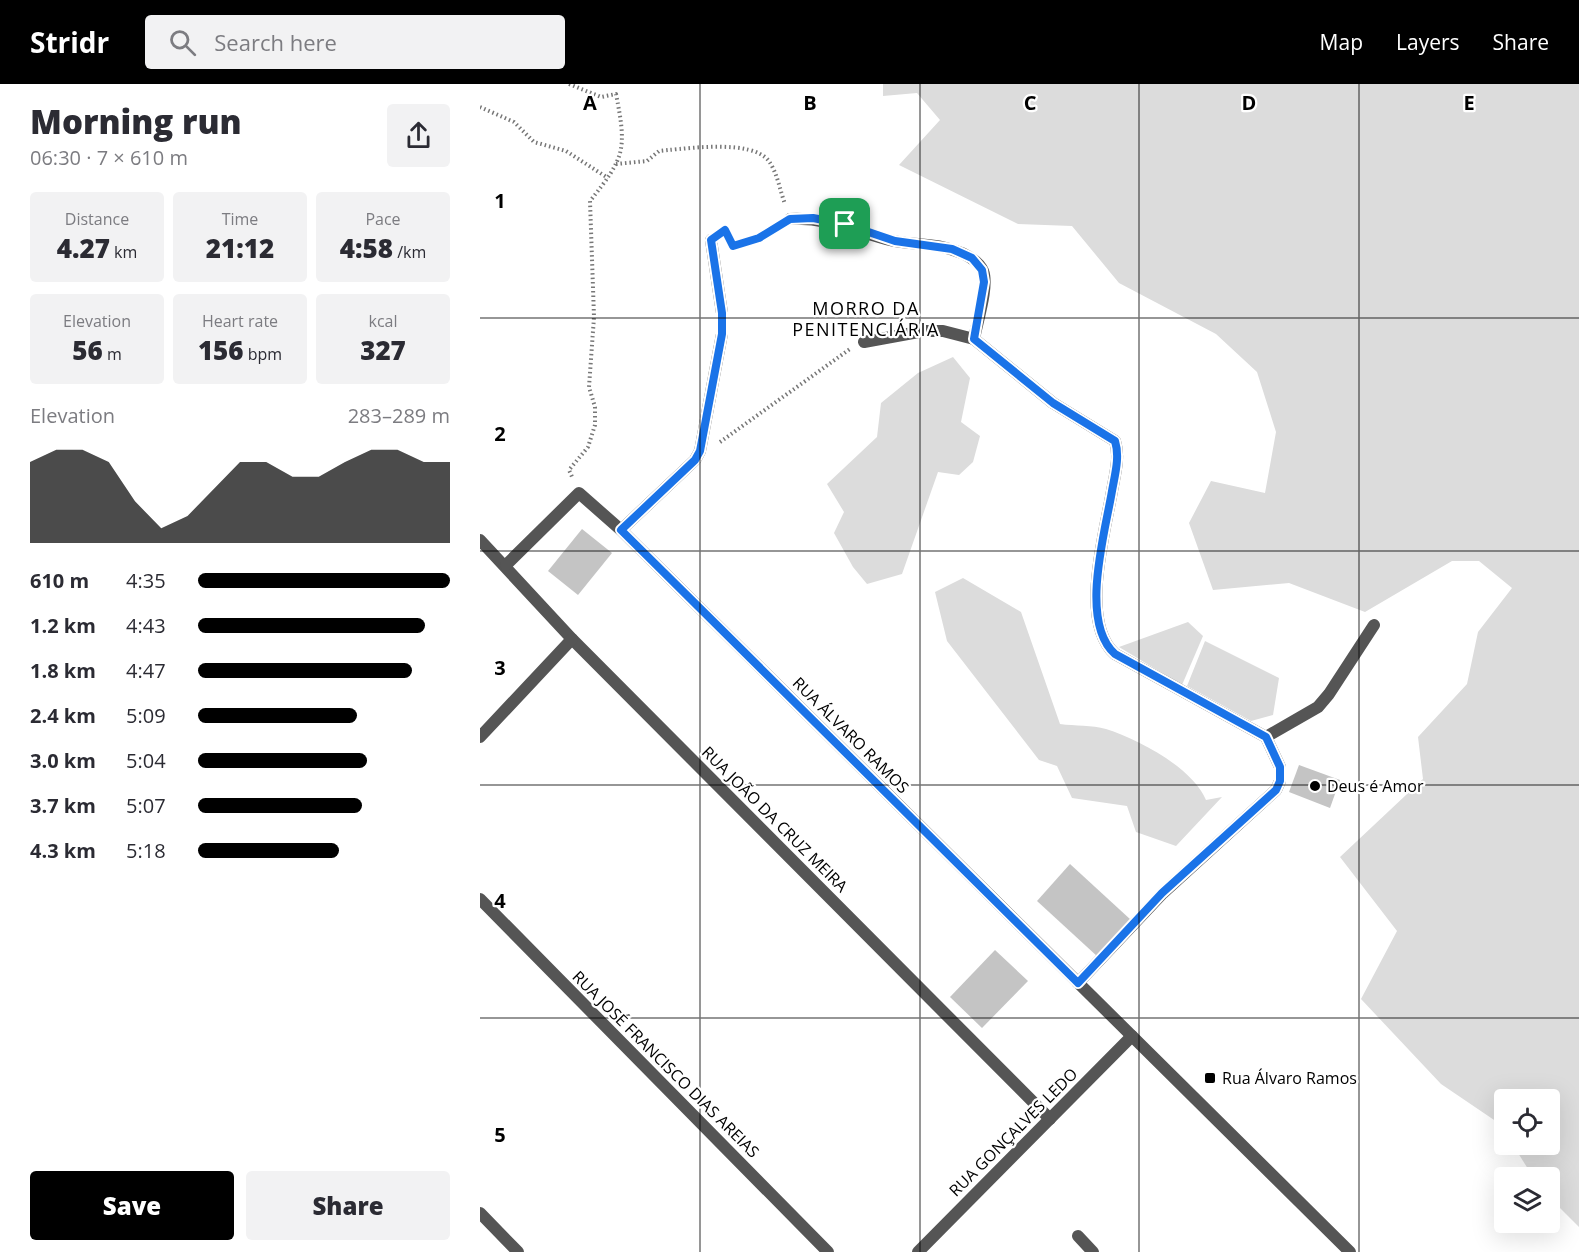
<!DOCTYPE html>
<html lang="en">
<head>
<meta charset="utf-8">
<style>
  :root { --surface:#fff; --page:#f2f2f3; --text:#2b2b33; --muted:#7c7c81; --accent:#000 }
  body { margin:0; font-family:"Open Sans",sans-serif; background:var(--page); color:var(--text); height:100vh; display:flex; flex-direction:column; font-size:22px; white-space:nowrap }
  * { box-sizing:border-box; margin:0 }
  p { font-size:20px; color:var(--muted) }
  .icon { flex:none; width:33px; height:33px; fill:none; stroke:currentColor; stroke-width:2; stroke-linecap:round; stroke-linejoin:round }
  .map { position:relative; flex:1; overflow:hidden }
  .sheet { display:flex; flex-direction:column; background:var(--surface); width:480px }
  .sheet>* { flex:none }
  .fabs { position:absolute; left:1014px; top:1005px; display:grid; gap:12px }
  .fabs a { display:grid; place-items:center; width:66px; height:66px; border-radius:6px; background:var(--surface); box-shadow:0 6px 24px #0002; font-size:30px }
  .pin { position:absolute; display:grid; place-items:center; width:51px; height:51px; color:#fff; margin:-26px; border-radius:12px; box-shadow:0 3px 9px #0006 }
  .round { display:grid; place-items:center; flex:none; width:63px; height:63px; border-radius:6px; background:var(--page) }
  .head { display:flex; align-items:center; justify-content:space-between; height:102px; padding:0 30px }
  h1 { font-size:33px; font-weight:800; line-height:45px }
  .stats { display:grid; grid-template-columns:repeat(3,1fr); gap:9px; height:102px; padding:6px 30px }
  .stats div { display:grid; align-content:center; border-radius:6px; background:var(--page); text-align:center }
  .stats b { font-size:26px; font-weight:800 }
  .stats small { font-size:16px; font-weight:400 }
  .stats p { font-size:16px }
  .chart { height:168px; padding:12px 30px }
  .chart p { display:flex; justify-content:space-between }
  .chart svg { width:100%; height:108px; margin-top:6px; fill:var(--accent); opacity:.7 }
  .button { display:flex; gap:12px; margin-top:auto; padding:12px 30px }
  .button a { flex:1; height:69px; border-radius:6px; background:var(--accent); color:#fff; font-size:24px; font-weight:800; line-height:69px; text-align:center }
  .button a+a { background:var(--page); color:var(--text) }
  ul { padding:0 30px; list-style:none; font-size:20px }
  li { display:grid; grid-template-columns:96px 72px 1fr; align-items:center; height:45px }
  li i { height:15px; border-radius:8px; background:var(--accent) }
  header { display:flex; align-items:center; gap:36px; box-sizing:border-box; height:84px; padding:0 30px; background:var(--accent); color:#fff }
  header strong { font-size:28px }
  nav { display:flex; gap:33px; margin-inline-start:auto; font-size:21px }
  .search { width:420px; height:54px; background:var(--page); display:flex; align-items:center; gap:15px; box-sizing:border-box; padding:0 21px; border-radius:6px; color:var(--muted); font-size:22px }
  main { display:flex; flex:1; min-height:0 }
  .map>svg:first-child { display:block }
</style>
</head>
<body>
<header>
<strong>Stridr</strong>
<div class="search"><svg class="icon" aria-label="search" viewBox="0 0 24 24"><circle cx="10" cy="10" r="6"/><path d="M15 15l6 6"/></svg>Search here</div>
<nav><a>Map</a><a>Layers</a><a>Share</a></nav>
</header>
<main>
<section class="sheet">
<div class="head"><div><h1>Morning run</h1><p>06:30 · 7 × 610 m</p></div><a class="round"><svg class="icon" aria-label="share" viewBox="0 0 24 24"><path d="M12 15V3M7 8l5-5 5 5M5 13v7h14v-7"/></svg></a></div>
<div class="stats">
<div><p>Distance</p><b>4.27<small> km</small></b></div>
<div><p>Time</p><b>21:12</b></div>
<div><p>Pace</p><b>4:58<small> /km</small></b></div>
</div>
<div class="stats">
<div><p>Elevation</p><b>56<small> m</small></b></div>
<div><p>Heart rate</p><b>156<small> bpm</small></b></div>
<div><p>kcal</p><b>327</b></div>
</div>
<div class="chart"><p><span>Elevation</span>283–289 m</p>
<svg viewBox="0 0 160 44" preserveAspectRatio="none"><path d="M0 44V11L10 6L20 6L30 11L40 27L50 38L60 33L70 22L80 11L90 11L100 17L110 17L120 11L130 6L140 6L150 11L160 11V44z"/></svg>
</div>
<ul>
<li><b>610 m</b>4:35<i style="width:100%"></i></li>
<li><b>1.2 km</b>4:43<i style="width:90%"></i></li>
<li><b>1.8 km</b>4:47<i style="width:85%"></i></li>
<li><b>2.4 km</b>5:09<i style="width:63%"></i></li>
<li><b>3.0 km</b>5:04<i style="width:67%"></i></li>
<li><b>3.7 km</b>5:07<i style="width:65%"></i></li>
<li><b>4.3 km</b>5:18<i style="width:56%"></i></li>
</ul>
<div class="button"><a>Save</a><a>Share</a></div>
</section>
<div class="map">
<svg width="1099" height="1168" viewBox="0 0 1099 1168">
  <rect width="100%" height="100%" fill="#fff"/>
  <!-- green -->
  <g fill="#dcdcdc">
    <polygon points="403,0 1099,0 1099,1143 1070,1114 1070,1094 1053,1093 1033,1061 1070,1060 1070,1016 1024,1016 1024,1047 1020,1040 961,1000 881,915 917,847 860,773 943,695 938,653 987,600 998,548 1032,504 999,477 972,477 885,528 809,499 733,506 709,439 731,397 785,409 796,348 777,288 736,250 639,199 592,142 538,140 419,81 460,36 437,9 403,12"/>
    <polygon points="473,273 490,294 481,338 500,352 493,378 479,391 458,388 422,490 387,500 373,483 354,449 364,428 347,400 397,353 401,319 438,289"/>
    <path d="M 483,494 L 541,528 L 580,640 C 595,642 612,641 626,645 C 658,655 713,684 726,716 L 742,713 L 696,762 L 656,748 L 647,722 L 592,714 L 577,682 L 559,676 L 467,557 L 455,508 Z"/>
    <polygon points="708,538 723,552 702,601 639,563"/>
    <polygon points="725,557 799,594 793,631 771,637 707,602"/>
  </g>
  <!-- building -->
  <g fill="#c4c4c4">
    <polygon points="102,445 132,469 98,511 68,487"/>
    <polygon points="819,681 860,696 850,724 809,708"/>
    <polygon points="590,780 651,836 618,873 557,817"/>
    <polygon points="515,866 548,897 502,944 470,913"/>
  </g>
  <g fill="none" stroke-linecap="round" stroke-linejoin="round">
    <!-- path -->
    <g stroke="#777" stroke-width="4" stroke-dasharray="1.5 3" stroke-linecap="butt">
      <path d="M 89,0 L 121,13 L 136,10 C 147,66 145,73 110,117 L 114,233 L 109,303 L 115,323 L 115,341 L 108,363 L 89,386 L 93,395"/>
      <polyline points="0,23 34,38 54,58 86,67 128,94"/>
      <path d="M 136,80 L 167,77 L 179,67 L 188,66 C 212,64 271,56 288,76 C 297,87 300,107 305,120"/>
      <polyline points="251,158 253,162 279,154 298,144"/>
      <polyline points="240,358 370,265"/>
    </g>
    <!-- lane -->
    <g stroke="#555" stroke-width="12">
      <path d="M 310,135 C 350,133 376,148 414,157 C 433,161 455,159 473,166 C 484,169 498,176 503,187 C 509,202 497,238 494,255"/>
      <path d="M 384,258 L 444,247 L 463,247 L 494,255 L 573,319 L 635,357 C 640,373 635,390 632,407 C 625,449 599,538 635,570 L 786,653 L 800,683 L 800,697 L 796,706 L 683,809 L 598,899"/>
      <polyline points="141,446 215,376 220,367 242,250 242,229 231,156"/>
      <polyline points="786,653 838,623 849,610 894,541"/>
    </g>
    <!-- street -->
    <g stroke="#555" stroke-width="12">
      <polyline points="0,456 92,555 570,1035"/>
      <polyline points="26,481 99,409 141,446 870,1168"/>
      <polyline points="0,653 92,555"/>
      <polyline points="0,815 348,1168"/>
      <polyline points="0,1129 38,1168"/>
      <polyline points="598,1152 613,1168"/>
      <polyline points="438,1168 652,952"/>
    </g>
  </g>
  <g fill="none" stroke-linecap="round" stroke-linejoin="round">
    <defs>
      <path id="route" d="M 333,134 L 365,140 L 415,157 L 472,165 L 492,174 L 502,186 L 504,198 L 494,255 L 573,319 L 635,357 C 640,373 635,390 632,407 C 625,449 599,538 635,570 L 786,653 L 800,683 L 800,697 L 796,706 L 682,809 L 598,899 L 141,446 L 215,376 L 220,367 L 242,250 L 242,229 L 231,156 L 245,146 L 253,162 L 279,154 L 310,135 Z"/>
    </defs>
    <!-- route casing -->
    <use href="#route" stroke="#fff" stroke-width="12"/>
    <!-- route -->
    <use href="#route" stroke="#1a73e8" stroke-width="8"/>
  </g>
  <!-- grid -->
  <path fill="none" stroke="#000" stroke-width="1.5" stroke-opacity="0.55" d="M 220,0 L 220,1168M 440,0 L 440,1168M 659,0 L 659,1168M 879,0 L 879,1168M 0,234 L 1099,234M 0,467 L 1099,467M 0,701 L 1099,701M 0,934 L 1099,934"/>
  <!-- markers -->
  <g fill="#000" stroke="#fff" stroke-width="2">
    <circle cx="835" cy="702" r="6"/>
    <rect x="724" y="988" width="12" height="12" rx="3"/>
  </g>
  <g text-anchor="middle" stroke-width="4.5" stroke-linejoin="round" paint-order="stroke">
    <!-- street labels -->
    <g font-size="16" fill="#000" stroke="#fff">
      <text transform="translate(371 651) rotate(45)" y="6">RUA ÁLVARO RAMOS</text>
      <text transform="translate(295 735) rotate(45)" y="6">RUA JOÃO DA CRUZ MEIRA</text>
      <text transform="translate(186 980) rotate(45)" y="6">RUA JOSÉ FRANCISCO DIAS AREIAS</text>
      <text transform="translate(533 1048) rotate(-45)" y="6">RUA GONÇALVES LEDO</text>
    </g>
    <!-- poi labels -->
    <g font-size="16" fill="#000" stroke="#fff" text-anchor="start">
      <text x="847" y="708">Deus é Amor</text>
      <text x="742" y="1000">Rua Álvaro Ramos</text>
    </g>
    <!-- neighbourhood labels -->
    <g font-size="18" letter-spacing="1.5" fill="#000" stroke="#fff">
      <text x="386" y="231">MORRO DA<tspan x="386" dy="21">PENITENCIÁRIA</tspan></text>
    </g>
  </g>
  <g font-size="20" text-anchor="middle" font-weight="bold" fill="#000" stroke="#fff" stroke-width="4.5" stroke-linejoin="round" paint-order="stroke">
    <text x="110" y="26">A</text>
    <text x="330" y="26">B</text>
    <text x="550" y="26">C</text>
    <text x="769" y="26">D</text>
    <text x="989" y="26">E</text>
    <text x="20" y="124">1</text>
    <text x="20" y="357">2</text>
    <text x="20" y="591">3</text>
    <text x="20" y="824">4</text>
    <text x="20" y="1058">5</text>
  </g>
</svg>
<div class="fabs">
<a><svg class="icon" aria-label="locate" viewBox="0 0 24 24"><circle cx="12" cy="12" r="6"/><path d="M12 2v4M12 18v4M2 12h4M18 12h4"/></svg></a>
<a><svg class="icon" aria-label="layers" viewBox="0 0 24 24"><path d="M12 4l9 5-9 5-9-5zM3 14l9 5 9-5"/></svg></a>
</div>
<div class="pin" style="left:365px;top:140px;background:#1e9e55"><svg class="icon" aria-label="arrive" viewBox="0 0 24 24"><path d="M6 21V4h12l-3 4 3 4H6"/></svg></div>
</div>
</main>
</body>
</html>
